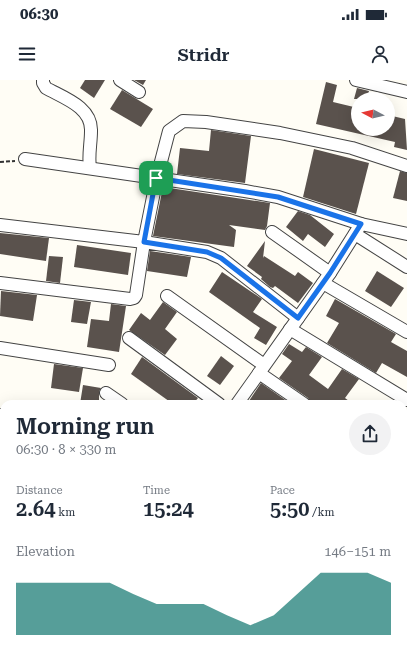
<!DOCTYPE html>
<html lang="en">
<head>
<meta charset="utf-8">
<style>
  :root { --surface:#fff; --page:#f2f2f3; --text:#1f2937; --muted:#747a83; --accent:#0f766e }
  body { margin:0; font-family:"Roboto Serif",serif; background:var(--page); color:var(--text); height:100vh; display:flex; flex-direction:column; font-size:15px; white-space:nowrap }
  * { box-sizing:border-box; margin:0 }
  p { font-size:13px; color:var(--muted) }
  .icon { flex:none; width:22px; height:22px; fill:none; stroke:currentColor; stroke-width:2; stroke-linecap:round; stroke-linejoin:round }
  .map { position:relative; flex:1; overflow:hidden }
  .details { position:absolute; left:0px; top:320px; width:407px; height:256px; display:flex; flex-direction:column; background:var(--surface); border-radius:12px 12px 0 0; box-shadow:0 4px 16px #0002 }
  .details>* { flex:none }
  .needle { width:26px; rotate:277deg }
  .fabs { position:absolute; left:351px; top:12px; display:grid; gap:8px }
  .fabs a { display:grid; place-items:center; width:44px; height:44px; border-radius:50%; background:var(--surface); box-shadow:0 4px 16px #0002; font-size:20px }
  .pin { position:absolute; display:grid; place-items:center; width:34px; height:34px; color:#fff; margin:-17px; border-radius:8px; box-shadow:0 2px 6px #0006 }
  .round { display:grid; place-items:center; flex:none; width:42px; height:42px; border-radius:21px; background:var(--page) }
  .summary { display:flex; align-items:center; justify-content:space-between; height:68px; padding:0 16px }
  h1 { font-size:22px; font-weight:600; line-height:30px }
  .stats { display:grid; grid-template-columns:repeat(3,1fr); gap:6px; height:68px; padding:4px 16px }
  .stats div { display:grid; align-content:center }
  .stats b { font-size:20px; font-weight:600 }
  .stats small { font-size:11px; font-weight:400 }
  .stats p { font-size:11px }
  .chart { height:112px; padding:8px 16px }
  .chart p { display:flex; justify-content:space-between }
  .chart svg { width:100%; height:72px; margin-top:4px; fill:var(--accent); opacity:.7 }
  .status { display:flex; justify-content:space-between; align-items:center; height:28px; padding:0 20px; background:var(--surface); direction:ltr }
  .status svg { height:11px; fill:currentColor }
  header { display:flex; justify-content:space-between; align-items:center; height:52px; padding:0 16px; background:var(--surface); font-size:18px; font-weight:600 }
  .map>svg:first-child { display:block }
</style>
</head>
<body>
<div class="status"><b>06:30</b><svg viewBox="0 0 49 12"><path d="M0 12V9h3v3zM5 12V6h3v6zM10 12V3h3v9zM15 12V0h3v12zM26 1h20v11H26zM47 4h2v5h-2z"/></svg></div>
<header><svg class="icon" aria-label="menu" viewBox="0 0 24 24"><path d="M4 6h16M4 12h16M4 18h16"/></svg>Stridr<svg class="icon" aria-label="person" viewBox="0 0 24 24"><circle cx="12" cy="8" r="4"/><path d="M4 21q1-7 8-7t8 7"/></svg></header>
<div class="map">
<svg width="407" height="576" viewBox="0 0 407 576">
  <rect width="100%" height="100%" fill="#fffdf5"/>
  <!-- water -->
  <polygon fill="#b9e0f7" stroke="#3f96cf" points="66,572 238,572 242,576 66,576"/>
  <!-- building -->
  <g fill="#5a524d">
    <polygon points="85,0 105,0 94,18 80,8"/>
    <polygon points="134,0 146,0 143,5"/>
    <polygon points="326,2 337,5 333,22 358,28 358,49 388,49 388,35 405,39 407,70 394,67 395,62 316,44"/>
    <polygon points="357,8 369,11 367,19 354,19"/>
    <polygon points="122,10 153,29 141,47 110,29"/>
    <polygon points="211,50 251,56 245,103 177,94 180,68 209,71"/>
    <polygon points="314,69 369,83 356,134 303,117"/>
    <polygon points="400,91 407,93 407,121 393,118"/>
    <polygon points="163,107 270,123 267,146 265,150 229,145 236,150 234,167 153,156"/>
    <polygon points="298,131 310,135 334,154 325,167 308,154 303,161 286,147"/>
    <polygon points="0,153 49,158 46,181 0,174"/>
    <polygon points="265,161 263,178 264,176 295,196 298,192 313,203 298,223 275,206 273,208 270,207 261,199 262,197 247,186"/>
    <polygon points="77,165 131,173 128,195 74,187"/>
    <polygon points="150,171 191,177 187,197 147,191"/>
    <polygon points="49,176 63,177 60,203 46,201"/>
    <polygon points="377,191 404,208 391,227 365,211"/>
    <polygon points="222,192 262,219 253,232 277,247 266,265 254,258 260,248 209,212"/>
    <polygon points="1,211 37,215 33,241 0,236"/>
    <polygon points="335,219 396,254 391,262 407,271 407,297 382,283 376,293 327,263 339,243 326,236"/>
    <polygon points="74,220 91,222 87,244 71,242"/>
    <polygon points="163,222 177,232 165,249 177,259 165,275 129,250 141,233 150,240"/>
    <polygon points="111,224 126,226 119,272 87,267 91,239 109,241"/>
    <polygon points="289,264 302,272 306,267 322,277 309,295 328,309 342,289 359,299 345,318 353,324 311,324 308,318 279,298 292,281 282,274"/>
    <polygon points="221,276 234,286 220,305 207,296"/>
    <polygon points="142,277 198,318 193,324 173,324 131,294"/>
    <polygon points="54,284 83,288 79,312 51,308"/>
    <polygon points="261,303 291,324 254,324 249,321"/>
    <polygon points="83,305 101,308 99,312 99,324 80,324"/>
  </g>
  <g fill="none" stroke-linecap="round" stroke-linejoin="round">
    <defs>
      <g id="minor">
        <path d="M 43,0 L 43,3 L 46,8 C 64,18 92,27 91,51 C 91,64 88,75 90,88"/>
        <polyline points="120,0 139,12"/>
        <polyline points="356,0 407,12"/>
        <polyline points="25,79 245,111 278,117 361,144"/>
        <polyline points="0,145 144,162 157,97 169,51 183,41 206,42 280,53 352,68 407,86"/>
        <polyline points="272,152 330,193"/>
        <polyline points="355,154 407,187"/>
        <polyline points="0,203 130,219 134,218 136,215 144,162 207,172 221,178 298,238"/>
        <polyline points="323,203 407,252"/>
        <polyline points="167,216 264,285"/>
        <polyline points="290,249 407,320"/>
        <polyline points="129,258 219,324"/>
        <polyline points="0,268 109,285"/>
        <polyline points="259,293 304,324"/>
        <polyline points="106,313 122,324"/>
        <polyline points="237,324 330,193 361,144 407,154"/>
        <polyline points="0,335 4,335"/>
        <polyline points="0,414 4,415"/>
        <polyline points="0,509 4,509"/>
        <polyline points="403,535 407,535"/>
        <polyline points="258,572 261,576"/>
        <polyline points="0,573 22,576"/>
      </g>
    </defs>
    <!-- minor casing -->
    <use href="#minor" stroke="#444" stroke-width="14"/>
    <!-- path -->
    <polyline stroke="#333" stroke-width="2" stroke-dasharray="4 2" stroke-linecap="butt" points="0,82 15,81"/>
    <!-- minor -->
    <use href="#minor" stroke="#fff" stroke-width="12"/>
  </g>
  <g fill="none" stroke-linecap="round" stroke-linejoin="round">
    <defs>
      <polygon id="route" points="156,98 278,117 361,144 330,193 298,238 221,178 207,172 144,162"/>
    </defs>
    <!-- route casing -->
    <use href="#route" stroke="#fff" stroke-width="8"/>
    <!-- route -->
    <use href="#route" stroke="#1a73e8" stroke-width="5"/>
  </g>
</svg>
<div class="fabs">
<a><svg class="needle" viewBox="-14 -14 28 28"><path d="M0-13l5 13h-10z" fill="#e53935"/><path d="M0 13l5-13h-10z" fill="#747a83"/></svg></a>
</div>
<div class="pin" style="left:156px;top:98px;background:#1e9e55"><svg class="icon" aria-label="arrive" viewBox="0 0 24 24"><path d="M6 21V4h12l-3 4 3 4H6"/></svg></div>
<section class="details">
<div class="summary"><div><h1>Morning run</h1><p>06:30 · 8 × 330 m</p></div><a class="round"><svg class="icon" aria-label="share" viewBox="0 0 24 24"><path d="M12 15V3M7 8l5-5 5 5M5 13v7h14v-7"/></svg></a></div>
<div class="stats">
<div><p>Distance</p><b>2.64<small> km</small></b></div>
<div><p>Time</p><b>15:24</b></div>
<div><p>Pace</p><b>5:50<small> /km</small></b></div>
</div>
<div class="chart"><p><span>Elevation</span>146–151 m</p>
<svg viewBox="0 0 160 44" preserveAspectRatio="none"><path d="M0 44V12L10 12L20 12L30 12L40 12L50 19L60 25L70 25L80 25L90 32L100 38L110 32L120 19L130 6L140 6L150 6L160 12V44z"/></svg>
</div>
</section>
</div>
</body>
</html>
